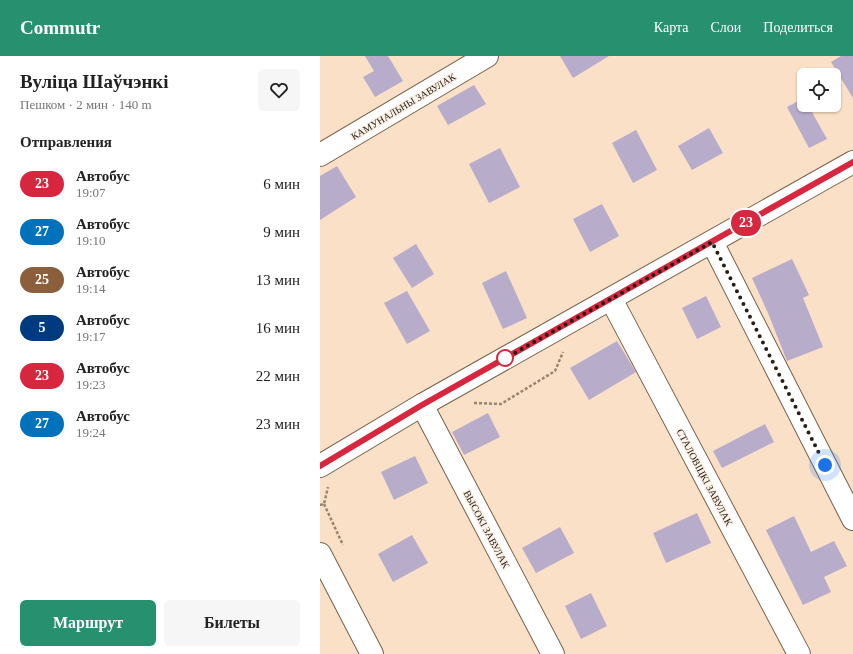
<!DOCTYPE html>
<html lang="ru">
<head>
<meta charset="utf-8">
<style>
	:root { --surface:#fff; --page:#f6f6f6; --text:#222; --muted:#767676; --accent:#27916f }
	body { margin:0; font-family:Georgia,serif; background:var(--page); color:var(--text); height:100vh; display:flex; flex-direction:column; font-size:15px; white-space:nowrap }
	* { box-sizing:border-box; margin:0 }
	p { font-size:13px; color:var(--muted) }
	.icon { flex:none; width:22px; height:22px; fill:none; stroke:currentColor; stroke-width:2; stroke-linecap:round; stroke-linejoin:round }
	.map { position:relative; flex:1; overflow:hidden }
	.drawer { display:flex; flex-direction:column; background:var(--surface); width:320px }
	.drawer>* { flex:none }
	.badge { padding:0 8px; border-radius:13px; font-size:14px; line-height:26px }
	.buttons { position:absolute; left:477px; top:12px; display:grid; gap:8px }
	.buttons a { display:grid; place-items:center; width:44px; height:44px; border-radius:6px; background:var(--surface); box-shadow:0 1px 3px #0004; font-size:20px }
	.you { position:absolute; width:20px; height:20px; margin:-10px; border:3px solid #fff; border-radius:50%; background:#1a73e8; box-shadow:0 0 0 6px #1a73e833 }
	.map>.badge { position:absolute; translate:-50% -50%; box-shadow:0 0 0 2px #fff }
	h2 { padding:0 20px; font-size:15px; line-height:36px }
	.round { display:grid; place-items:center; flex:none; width:42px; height:42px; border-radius:6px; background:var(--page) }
	.head { display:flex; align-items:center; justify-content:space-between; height:68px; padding:0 20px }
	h1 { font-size:19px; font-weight:800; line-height:30px }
	.primary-button { display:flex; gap:8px; margin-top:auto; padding:8px 20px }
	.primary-button a { flex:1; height:46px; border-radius:6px; background:var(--accent); color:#fff; font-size:16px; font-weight:800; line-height:46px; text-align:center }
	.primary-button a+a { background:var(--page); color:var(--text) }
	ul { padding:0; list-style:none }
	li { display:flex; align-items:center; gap:12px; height:48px; padding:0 20px }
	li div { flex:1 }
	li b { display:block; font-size:15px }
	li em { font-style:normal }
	li .badge { min-width:44px; font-weight:700; text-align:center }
	header { display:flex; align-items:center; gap:24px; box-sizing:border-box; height:56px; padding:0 20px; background:var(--accent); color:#fff }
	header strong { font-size:19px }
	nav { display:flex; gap:22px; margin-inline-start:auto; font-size:14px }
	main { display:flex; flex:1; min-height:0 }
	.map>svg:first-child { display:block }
	.building { fill:#b7acca }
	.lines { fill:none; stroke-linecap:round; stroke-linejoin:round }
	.street-casing { stroke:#77604a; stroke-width:24 }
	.secondary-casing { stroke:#77604a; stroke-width:24 }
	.path { stroke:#978572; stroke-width:2.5; stroke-dasharray:3 2; stroke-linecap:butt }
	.street { stroke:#fff; stroke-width:22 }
	.secondary { stroke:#fff; stroke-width:22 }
	.line-casing { stroke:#fff; stroke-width:9 }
	.line { stroke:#d7263d; stroke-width:6 }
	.walk { stroke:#271e14; stroke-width:4; stroke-dasharray:0 7.2 }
	.stop-dot { fill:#fff; stroke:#d7263d; stroke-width:2 }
	.labels { text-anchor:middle; stroke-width:3; stroke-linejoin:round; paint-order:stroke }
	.street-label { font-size:10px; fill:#271e14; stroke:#fbf0e6 }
</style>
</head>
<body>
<header>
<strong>Commutr</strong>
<nav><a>Карта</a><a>Слои</a><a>Поделиться</a></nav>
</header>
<main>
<section class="drawer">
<div class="head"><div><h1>Вуліца Шаўчэнкі</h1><p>Пешком · 2 мин · 140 m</p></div><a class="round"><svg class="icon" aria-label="heart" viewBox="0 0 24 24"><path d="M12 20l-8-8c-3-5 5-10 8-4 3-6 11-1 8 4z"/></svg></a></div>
<h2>Отправления</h2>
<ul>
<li><span class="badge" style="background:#d7263d;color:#fff">23</span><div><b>Автобус</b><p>19:07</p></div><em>6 мин</em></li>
<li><span class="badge" style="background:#0072bc;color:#fff">27</span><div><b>Автобус</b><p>19:10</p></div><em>9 мин</em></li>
<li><span class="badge" style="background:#8b5e3c;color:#fff">25</span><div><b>Автобус</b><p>19:14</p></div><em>13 мин</em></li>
<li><span class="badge" style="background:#003b80;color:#fff">5</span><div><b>Автобус</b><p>19:17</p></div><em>16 мин</em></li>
<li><span class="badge" style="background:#d7263d;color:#fff">23</span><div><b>Автобус</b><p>19:23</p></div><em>22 мин</em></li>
<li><span class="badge" style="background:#0072bc;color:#fff">27</span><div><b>Автобус</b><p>19:24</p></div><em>23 мин</em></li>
</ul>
<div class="primary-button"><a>Маршрут</a><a>Билеты</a></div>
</section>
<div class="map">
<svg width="533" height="598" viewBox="0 0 533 598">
	<rect width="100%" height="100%" fill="#fae0c6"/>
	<g class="building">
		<polygon points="45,0 68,0 83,25 55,41 43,21 54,15"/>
		<polygon points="240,0 289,0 253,22"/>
		<polygon points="521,0 533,0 533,42 511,6"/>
		<polygon points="154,29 166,48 128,69 117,50"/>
		<polygon points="484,42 484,49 488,49 507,83 489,92 467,51"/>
		<polygon points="389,72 403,97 372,114 358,90"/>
		<polygon points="316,74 337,114 313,127 292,87"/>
		<polygon points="180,92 200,131 169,147 149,108"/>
		<polygon points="17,110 36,141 0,164 0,120"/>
		<polygon points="282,148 299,180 270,196 253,163"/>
		<polygon points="96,188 114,218 92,232 73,202"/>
		<polygon points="472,203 489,239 483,242 503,291 467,305 448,257 432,222"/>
		<polygon points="186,215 207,262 183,273 162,227"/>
		<polygon points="87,235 110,275 87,288 64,247"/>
		<polygon points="386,240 401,271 377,283 362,252"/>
		<polygon points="297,285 316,316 269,344 250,312"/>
		<polygon points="168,357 180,381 144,399 132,376"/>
		<polygon points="445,368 454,386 402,412 393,395"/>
		<polygon points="95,400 108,427 74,444 61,416"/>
		<polygon points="377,457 391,487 346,507 333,477"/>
		<polygon points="474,460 491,496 514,485 527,510 504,521 511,536 483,549 446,474"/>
		<polygon points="240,471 254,497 216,517 202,492"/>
		<polygon points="92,479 108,507 73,526 58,498"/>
		<polygon points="271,537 287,570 261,583 245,550"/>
	</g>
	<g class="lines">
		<defs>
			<g id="street">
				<polyline points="0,99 167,0"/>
				<polyline points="392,186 533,463"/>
				<polyline points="291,243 479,598"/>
				<polyline points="102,349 233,598"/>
			</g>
			<g id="secondary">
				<polyline points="0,410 102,349 533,106"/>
				<polyline points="0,498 52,598"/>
			</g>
		</defs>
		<use href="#street" class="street-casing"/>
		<use href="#secondary" class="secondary-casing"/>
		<g class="path">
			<polyline points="154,347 181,348 235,315 243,296"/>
			<polyline points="4,448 23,489"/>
			<polyline points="0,449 4,448 8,431"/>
		</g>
		<use href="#street" class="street"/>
		<use href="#secondary" class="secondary"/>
	</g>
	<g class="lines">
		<defs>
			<polyline id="line" points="0,410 102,349 533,106"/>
		</defs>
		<use href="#line" class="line-casing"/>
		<use href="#line" class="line"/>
		<polyline class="walk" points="185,302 184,303 392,186 505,409"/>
	</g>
	<circle class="stop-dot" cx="185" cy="302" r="8"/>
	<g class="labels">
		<g class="street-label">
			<text transform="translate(83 50) rotate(-31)" y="4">КАМУНАЛЬНЫ ЗАВУЛАК</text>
			<text transform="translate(385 421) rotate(62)" y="4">СТАЛОВІЦКІ ЗАВУЛАК</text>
			<text transform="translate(167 473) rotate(62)" y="4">ВЫСОКІ ЗАВУЛАК</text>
		</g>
	</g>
</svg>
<div class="buttons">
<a><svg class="icon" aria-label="locate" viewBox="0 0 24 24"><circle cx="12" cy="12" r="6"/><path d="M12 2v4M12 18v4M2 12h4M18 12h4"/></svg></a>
</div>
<div class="you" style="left:505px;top:409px"></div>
<b class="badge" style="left:426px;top:167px;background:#d7263d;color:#fff">23</b>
</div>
</main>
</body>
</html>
